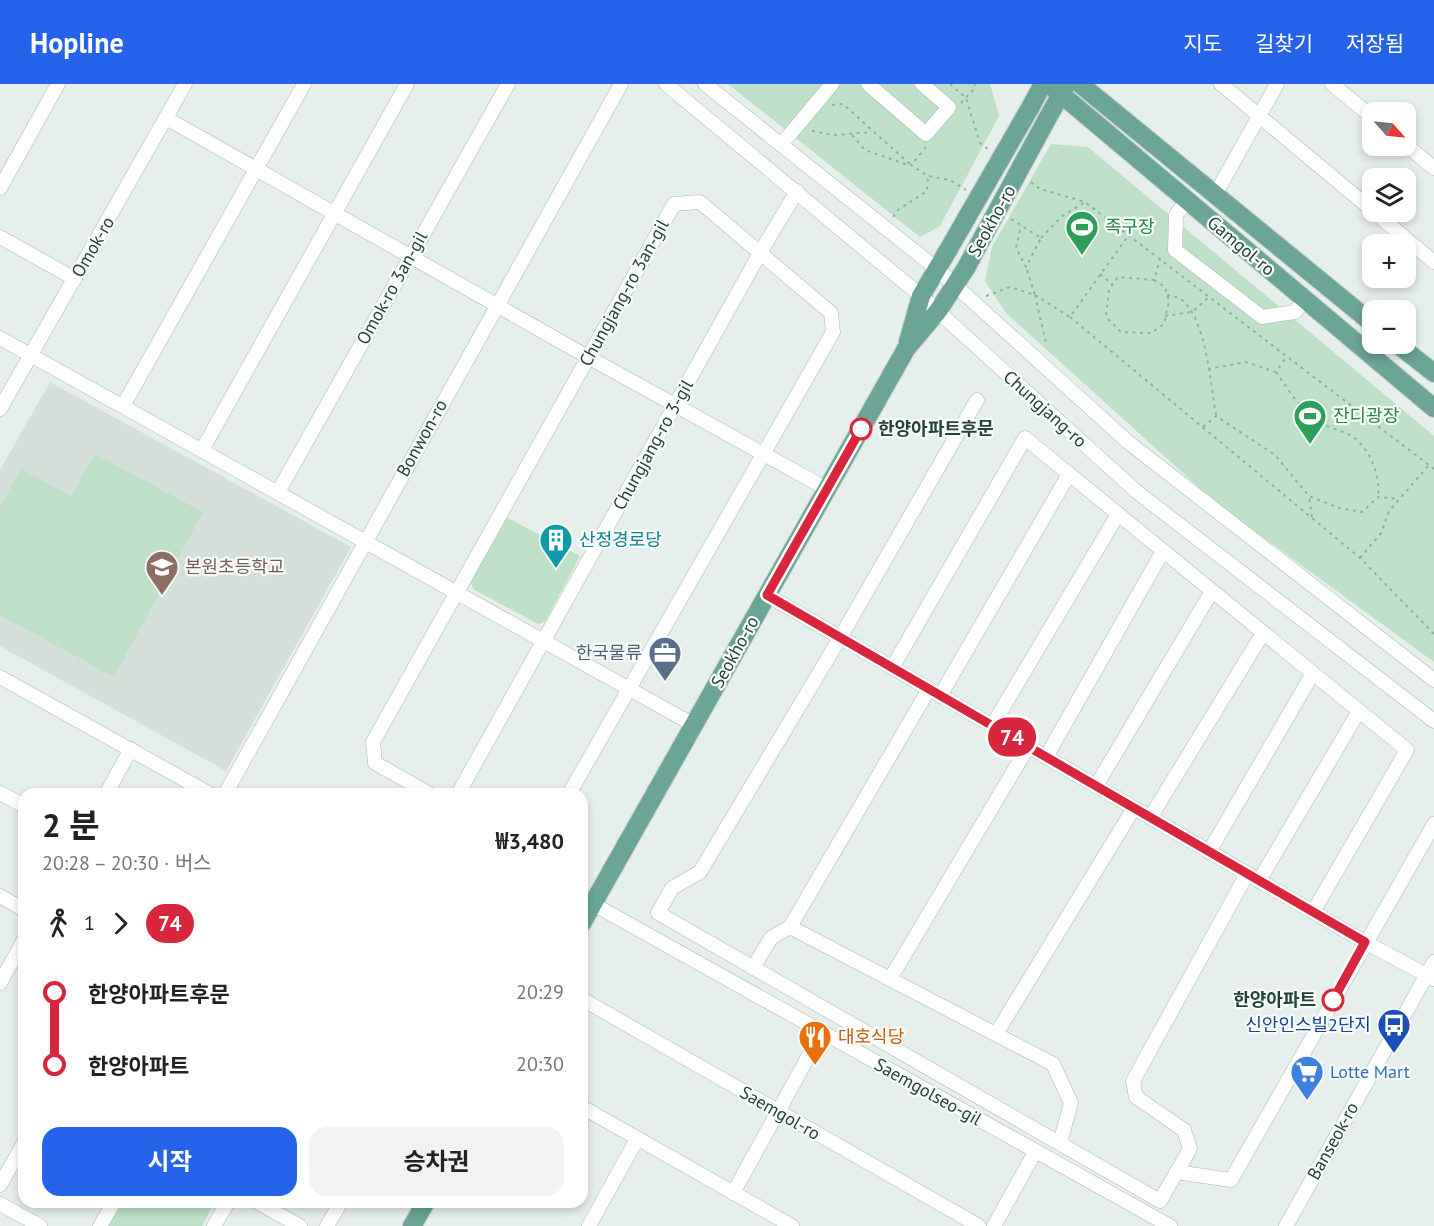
<!DOCTYPE html>
<html lang="ko">
<head>
<meta charset="utf-8">
<style>
	:root { --surface:#fff; --page:#f2f2f2; --text:#222; --muted:#767676; --accent:#2563eb }
	body { margin:0; font-family:"PT Sans","Noto Sans KR",sans-serif; background:var(--page); color:var(--text); height:100vh; display:flex; flex-direction:column; font-size:22px; white-space:nowrap }
	* { box-sizing:border-box; margin:0 }
	p { font-size:20px; color:var(--muted) }
	.icon { flex:none; width:33px; height:33px; fill:none; stroke:currentColor; stroke-width:2; stroke-linecap:round; stroke-linejoin:round }
	.map { position:relative; flex:1; overflow:hidden }
	.sheet { position:absolute; left:18px; top:704px; width:570px; height:420px; display:flex; flex-direction:column; background:var(--surface); border-radius:18px; box-shadow:0 3px 9px #0003 }
	.sheet>* { flex:none }
	.badge { padding:0 12px; border-radius:20px; font-size:21px; line-height:39px }
	.needle { width:39px; rotate:117deg }
	.controls { position:absolute; left:1362px; top:18px; display:grid; gap:12px }
	.controls a { display:grid; place-items:center; width:54px; height:54px; border-radius:12px; background:var(--surface); box-shadow:0 3px 9px #0003; font-size:30px }
	.map>.badge { position:absolute; translate:-50% -50%; box-shadow:0 0 0 3px #fff }
	.legs { display:flex; align-items:center; gap:9px; height:66px; padding:0 24px; font-size:20px }
	.legs p { margin-inline-start:auto }
	.summary { display:flex; align-items:center; justify-content:space-between; height:102px; padding:0 24px }
	h1 { font-size:33px; font-weight:700; line-height:45px }
	.action { display:flex; gap:12px; margin-top:auto; padding:12px 24px }
	.action a { flex:1; height:69px; border-radius:18px; background:var(--accent); color:#fff; font-size:24px; font-weight:700; line-height:69px; text-align:center }
	.action a+a { background:var(--page); color:var(--text) }
	ul { padding:0 24px; list-style:none }
	li { display:flex; align-items:center; gap:21px; height:72px; font-size:22px }
	li i { display:grid; place-items:center; width:9px; height:100%; margin:0 8px; background:currentColor }
	li i::after { content:''; width:15px; height:15px; margin:-8px; border:4px solid; border-radius:50%; background:var(--surface) }
	li p { margin-inline-start:auto }
	li:first-child i { background:linear-gradient(#0000 50%,currentColor 0) }
	li:last-child i { background:linear-gradient(currentColor 50%,#0000 0) }
	header { display:flex; align-items:center; gap:36px; box-sizing:border-box; height:84px; padding:0 30px; background:var(--accent); color:#fff }
	header strong { font-size:28px }
	nav { display:flex; gap:33px; margin-inline-start:auto; font-size:21px }
	.map>svg:first-child { display:block }
	.built { fill:#d4dfda }
	.green { fill:#bfe0c8 }
	.lines { fill:none; stroke-linecap:round; stroke-linejoin:round }
	.minor-casing { stroke:#a8b8b2; stroke-width:15 }
	.major-casing { stroke:#c2cac8; stroke-width:20 }
	.path { stroke:#86b3a5; stroke-width:2; stroke-dasharray:3 4.5; stroke-linecap:butt }
	.minor { stroke:#fff; stroke-width:14 }
	.major { stroke:#6aa596; stroke-width:18 }
	.major-bridge-casing { stroke:#c2cac8; stroke-width:20; stroke-linecap:butt }
	.major-bridge { stroke:#6aa596; stroke-width:18 }
	.line-1-casing { stroke:#fff; stroke-width:14 }
	.line-1 { stroke:#d7263d; stroke-width:9 }
	.stop-1-dot { fill:#fff; stroke:#d7263d; stroke-width:3 }
	.labels { text-anchor:middle; stroke-width:4.5; stroke-linejoin:round; paint-order:stroke }
	.street-label { font-size:18px; fill:#24423a; stroke:#f7fbf9 }
	.leisure-label { font-size:18px; fill:#27864d; stroke:#f7fbf9; text-anchor:start }
	.stop-label { font-size:18px; font-weight:bold; fill:#24423a; stroke:#f7fbf9; text-anchor:start }
	.culture-label { font-size:18px; fill:#0d838f; stroke:#f7fbf9; text-anchor:start }
	.education-label { font-size:18px; fill:#785e54; stroke:#f7fbf9; text-anchor:start }
	.service-label { font-size:18px; fill:#4e5e75; stroke:#f7fbf9; text-anchor:end }
	.transit-label { font-size:18px; fill:#164399; stroke:#f7fbf9; text-anchor:end }
	.food-label { font-size:18px; fill:#c56008; stroke:#f7fbf9; text-anchor:start }
	.shop-label { font-size:18px; fill:#366cbe; stroke:#f7fbf9; text-anchor:start }
</style>
</head>
<body>
<header>
<strong>Hopline</strong>
<nav><a>지도</a><a>길찾기</a><a>저장됨</a></nav>
</header>
<div class="map">
<svg width="1434" height="1142" viewBox="0 0 1434 1142">
	<rect width="100%" height="100%" fill="#e6efeb"/>
	<polygon class="built" points="50,298 351,463 226,687 0,562 0,386"/>
	<g class="green">
		<polygon points="728,0 990,0 999,32 940,142 920,153"/>
		<polygon points="1051,60 1088,63 1434,352 1434,578 1215,418 1006,229 985,197 992,163"/>
		<polygon points="95,370 203,428 114,593 0,531 0,423 21,385 71,412"/>
		<polygon points="506,433 580,472 545,538 538,540 473,505 471,498"/>
		<polygon points="120,1118 215,1118 202,1142 107,1142"/>
	</g>
	<g class="lines">
		<defs>
			<g id="minor">
				<polyline points="666,0 921,212 1137,408 1434,637"/>
				<polyline points="705,0 937,185 1128,358 1434,596"/>
				<polyline points="868,0 926,50 949,23 922,0"/>
				<polyline points="1221,0 1372,126"/>
				<polyline points="1332,0 1372,33"/>
				<polyline points="166,34 588,273 827,405"/>
				<polyline points="781,61 832,0"/>
				<polyline points="1406,61 1434,84"/>
				<polyline points="0,104 58,0"/>
				<polyline points="1215,111 1277,0"/>
				<polyline points="1187,116 1176,131 1175,166 1262,233 1295,228 1305,216"/>
				<polyline points="1374,128 1434,178"/>
				<polyline points="0,153 75,195"/>
				<polyline points="0,254 694,641"/>
				<polyline points="977,316 840,554 700,788 672,804 658,829 1160,1117 1190,1065 1184,1046 1136,1013 1133,997 1247,790"/>
				<polyline points="123,322 304,0"/>
				<polyline points="0,325 185,0"/>
				<polyline points="202,366 407,0"/>
				<polyline points="278,408 508,0"/>
				<polyline points="767,511 1365,858 1434,895"/>
				<polyline points="892,584 1025,354 1407,666 1313,828"/>
				<polyline points="0,593 210,710"/>
				<polyline points="940,612 1069,390"/>
				<polyline points="992,642 1118,430"/>
				<polyline points="1046,673 1163,467"/>
				<polyline points="1096,702 1212,507"/>
				<polyline points="0,709 24,722"/>
				<polyline points="106,710 131,665"/>
				<polyline points="225,710 621,0"/>
				<polyline points="430,710 375,679 373,658 674,120 700,118 831,229 833,248 569,710"/>
				<polyline points="458,710 760,169 797,107"/>
				<polyline points="1150,734 1263,549"/>
				<polyline points="1209,768 1313,589"/>
				<polyline points="1259,797 1359,627"/>
				<polyline points="0,812 24,826"/>
				<polyline points="593,820 1170,1142"/>
				<polyline points="790,843 929,605"/>
				<polyline points="753,884 771,854 790,843 1053,980 1071,1019 1060,1059"/>
				<polyline points="890,895 1028,663"/>
				<polyline points="0,899 24,856"/>
				<polyline points="582,915 979,1142"/>
				<polyline points="996,950 1134,724"/>
				<polyline points="582,1023 792,1142"/>
				<polyline points="1176,1088 1231,1096 1434,740"/>
				<polyline points="0,1101 24,1059"/>
				<polyline points="733,1109 822,948"/>
				<polyline points="257,1118 300,1142"/>
				<polyline points="0,1120 40,1142"/>
				<polyline points="100,1142 114,1118"/>
				<polyline points="214,1142 228,1118"/>
				<polyline points="327,1142 341,1118"/>
				<polyline points="589,1142 637,1055"/>
				<polyline points="994,1142 1035,1068"/>
				<polyline points="1286,1142 1434,878"/>
			</g>
			<g id="major">
				<polyline points="1049,0 1434,324"/>
				<polyline points="1080,0 1372,239"/>
				<polyline points="1030,24 1043,0"/>
				<polyline points="1046,37 1066,1"/>
				<polyline points="908,258 921,212 947,168"/>
				<polyline points="1397,260 1434,289"/>
				<polyline points="582,839 906,265 938,227 966,184"/>
				<polyline points="412,1142 426,1118"/>
			</g>
		</defs>
		<use href="#minor" class="minor-casing"/>
		<use href="#major" class="major-casing"/>
		<g class="path">
			<polyline points="950,0 966,14 980,59 988,65"/>
			<polyline points="961,19 973,6 975,0"/>
			<polyline points="832,21 843,20 911,81"/>
			<polyline points="812,47 834,51 872,48"/>
			<polyline points="852,51 865,66 908,81"/>
			<polyline points="926,63 911,81 928,92 950,96 966,106"/>
			<polyline points="1031,98 1040,105 1085,118 1434,385"/>
			<polyline points="893,133 898,126 927,107 928,92"/>
			<polyline points="1011,135 1041,154 1026,183 1016,164 1021,141"/>
			<polyline points="1041,154 1061,133 1085,118"/>
			<polyline points="1100,190 1112,200"/>
			<polyline points="1154,196 1165,203 1169,217 1164,240 1151,249 1121,248 1106,233 1109,205 1118,193 1154,196 1160,175"/>
			<polyline points="1035,211 1070,233 1128,152"/>
			<polyline points="1035,211 1046,259"/>
			<path d="M1167,211C1172,212 1177,213 1181,215C1207,236 1210,299 1216,331"/>
			<polyline points="986,212 1010,203 1035,211 1026,183"/>
			<polyline points="1165,232 1192,228 1209,213"/>
			<polyline points="1070,233 1360,474 1434,550"/>
			<polyline points="1208,285 1246,278 1276,288 1287,272"/>
			<path d="M1276,288C1288,305 1300,325 1317,337C1328,344 1341,346 1352,352C1370,364 1381,393 1378,413"/>
			<polyline points="1203,343 1216,332 1275,371 1309,412"/>
			<polyline points="1312,433 1309,412 1339,424 1362,428 1378,413 1399,415"/>
			<polyline points="1360,474 1381,449 1389,427 1429,381"/>
		</g>
		<use href="#minor" class="minor"/>
		<use href="#major" class="major"/>
		<defs>
			<g id="major-bridge">
				<polyline points="947,168 1030,24"/>
				<polyline points="966,184 1046,37"/>
			</g>
		</defs>
		<use href="#major-bridge" class="major-bridge-casing"/>
		<use href="#major-bridge" class="major-bridge"/>
	</g>
	<g class="lines">
		<defs>
			<polyline id="line-1" points="861,345 767,511 1365,858 1333,916"/>
		</defs>
		<use href="#line-1" class="line-1-casing"/>
		<use href="#line-1" class="line-1"/>
	</g>
	<defs>
		<symbol id="stadium-pin" viewBox="-11 -11 22 30"><path d="M0 17L-7.5 6A9.5 9.5 0 1 1 7.5 6Z" fill="#2e9e5b" stroke="#f7fbf9"/><path d="M0-5a6.5 5 0 1 0 0 10a6.5 5 0 1 0 0-10ZM-3.5-1.8h7v3.6h-7Z" fill="#fff"/></symbol>
		<symbol id="building-pin" viewBox="-11 -11 22 30"><path d="M0 17L-7.5 6A9.5 9.5 0 1 1 7.5 6Z" fill="#0f9aa8" stroke="#f7fbf9"/><path d="M-4-6H4V6H1V3H-1V6H-4ZM-2.5-4.3h1.7v1.8h-1.7ZM.8-4.3h1.7v1.8H.8ZM-2.5-1h1.7V.8h-1.7ZM.8-1h1.7V.8H.8Z" fill="#fff"/></symbol>
		<symbol id="school-pin" viewBox="-11 -11 22 30"><path d="M0 17L-7.5 6A9.5 9.5 0 1 1 7.5 6Z" fill="#8d6e63" stroke="#f7fbf9"/><path d="M0-5L7-2L0 1L-7-2ZM-4 1L0 2.5L4 1V4Q0 6-4 4Z" fill="#fff"/></symbol>
		<symbol id="office-pin" viewBox="-11 -11 22 30"><path d="M0 17L-7.5 6A9.5 9.5 0 1 1 7.5 6Z" fill="#5c6f8a" stroke="#f7fbf9"/><path d="M-6-3h4V-5.5h4V-3h4V5H-6ZM-1-4.5V-3h2v-1.5ZM-6 0V1H6V0Z" fill="#fff"/></symbol>
		<symbol id="bus-pin" viewBox="-11 -11 22 30"><path d="M0 17L-7.5 6A9.5 9.5 0 1 1 7.5 6Z" fill="#1a4fb4" stroke="#f7fbf9"/><path d="M-5-6H5V4H4V6H2V4H-2V6H-4V4H-5ZM-3.5-4V0h7V-4ZM-3.5 1.2v1.5H-2V1.2ZM2 1.2v1.5H3.5V1.2Z" fill="#fff"/></symbol>
		<symbol id="restaurant-pin" viewBox="-11 -11 22 30"><path d="M0 17L-7.5 6A9.5 9.5 0 1 1 7.5 6Z" fill="#e8710a" stroke="#f7fbf9"/><path d="M-5-6h1v4h1v-4h1v4h1v-4h1v5L-1.5 .5V6h-2V.5L-5-1ZM5-6V6H3V1.5H1.5Q1.5-4 5-6Z" fill="#fff"/></symbol>
		<symbol id="supermarket-pin" viewBox="-11 -11 22 30"><path d="M0 17L-7.5 6A9.5 9.5 0 1 1 7.5 6Z" fill="#3f7fe0" stroke="#f7fbf9"/><path d="M-6-5.5h2.5l.6 2H6L4.5 2H-2.5L-4.4-4H-6ZM-1.5 3.2a1.3 1.3 0 1 0 .1 0ZM3 3.2a1.3 1.3 0 1 0 .1 0Z" fill="#fff"/></symbol>
	</defs>
	<g fill-rule="evenodd">
		<use href="#stadium-pin" x="1063" y="124" width="38" height="52"/>
		<use href="#stadium-pin" x="1291" y="313" width="38" height="52"/>
		<use href="#building-pin" x="537" y="437" width="38" height="52"/>
		<use href="#school-pin" x="143" y="464" width="38" height="52"/>
		<use href="#office-pin" x="646" y="550" width="38" height="52"/>
		<use href="#bus-pin" x="1375" y="922" width="38" height="52"/>
		<use href="#restaurant-pin" x="796" y="934" width="38" height="52"/>
		<use href="#supermarket-pin" x="1288" y="969" width="38" height="52"/>
	</g>
	<g class="stop-1-dot">
		<circle cx="861" cy="345" r="10"/>
		<circle cx="1333" cy="916" r="10"/>
	</g>
	<g class="labels">
		<g class="street-label">
			<text transform="translate(992 137) rotate(-61)" y="6">Seokho-ro</text>
			<text transform="translate(1241 162) rotate(40)" y="6">Gamgol-ro</text>
			<text transform="translate(93 163) rotate(-60)" y="6">Omok-ro</text>
			<text transform="translate(392 204) rotate(-61)" y="6">Omok-ro 3an-gil</text>
			<text transform="translate(624 209) rotate(-61)" y="6">Chungjang-ro 3an-gil</text>
			<text transform="translate(1045 325) rotate(42)" y="6">Chungjang-ro</text>
			<text transform="translate(422 354) rotate(-61)" y="6">Bonwon-ro</text>
			<text transform="translate(653 361) rotate(-61)" y="6">Chungjang-ro 3-gil</text>
			<text transform="translate(735 568) rotate(-61)" y="6">Seokho-ro</text>
			<text transform="translate(928 1008) rotate(29)" y="6">Saemgolseo-gil</text>
			<text transform="translate(780 1029) rotate(30)" y="6">Saemgol-ro</text>
			<text transform="translate(1333 1057) rotate(-61)" y="6">Banseok-ro</text>
		</g>
		<g class="leisure-label">
			<text x="1105" y="149">족구장</text>
			<text x="1333" y="338">잔디광장</text>
		</g>
		<g class="stop-label">
			<text x="878" y="351">한양아파트후문</text>
			<text x="1316" y="922" text-anchor="end">한양아파트</text>
		</g>
		<g class="culture-label">
			<text x="579" y="462">산정경로당</text>
		</g>
		<g class="education-label">
			<text x="185" y="489">본원초등학교</text>
		</g>
		<g class="service-label">
			<text x="642" y="575">한국물류</text>
		</g>
		<g class="transit-label">
			<text x="1371" y="947">신안인스빌2단지</text>
		</g>
		<g class="food-label">
			<text x="838" y="959">대호식당</text>
		</g>
		<g class="shop-label">
			<text x="1330" y="994">Lotte Mart</text>
		</g>
	</g>
</svg>
<div class="controls">
<a><svg class="needle" viewBox="-14 -14 28 28"><path d="M0-13l5 13h-10z" fill="#e53935"/><path d="M0 13l5-13h-10z" fill="#767676"/></svg></a>
<a><svg class="icon" aria-label="layers" viewBox="0 0 24 24"><path d="M12 4l9 5-9 5-9-5zM3 14l9 5 9-5"/></svg></a>
<a>+</a>
<a>−</a>
</div>
<b class="badge" style="left:1012px;top:653px;background:#d7263d;color:#fff">74</b>
<section class="sheet">
<div class="summary"><div><h1>2 분</h1><p>20:28 – 20:30 · 버스</p></div><b>₩3,480</b></div>
<div class="legs"><svg class="icon" aria-label="walk" viewBox="0 0 24 24"><circle cx="13" cy="4" r="2"/><path d="M13 8l-2 6 4 7M11 14l-3 7M7 12l3-4h3l4 4"/></svg>1<svg class="icon" aria-label="forward" viewBox="0 0 24 24"><path d="M9 5l7 7-7 7"/></svg><b class="badge" style="background:#d7263d;color:#fff">74</b></div>
<ul>
<li><i style="color:#d7263d"></i><b>한양아파트후문</b><p>20:29</p></li>
<li><i style="color:#d7263d"></i><b>한양아파트</b><p>20:30</p></li>
</ul>
<div class="action"><a>시작</a><a>승차권</a></div>
</section>
</div>
</body>
</html>
